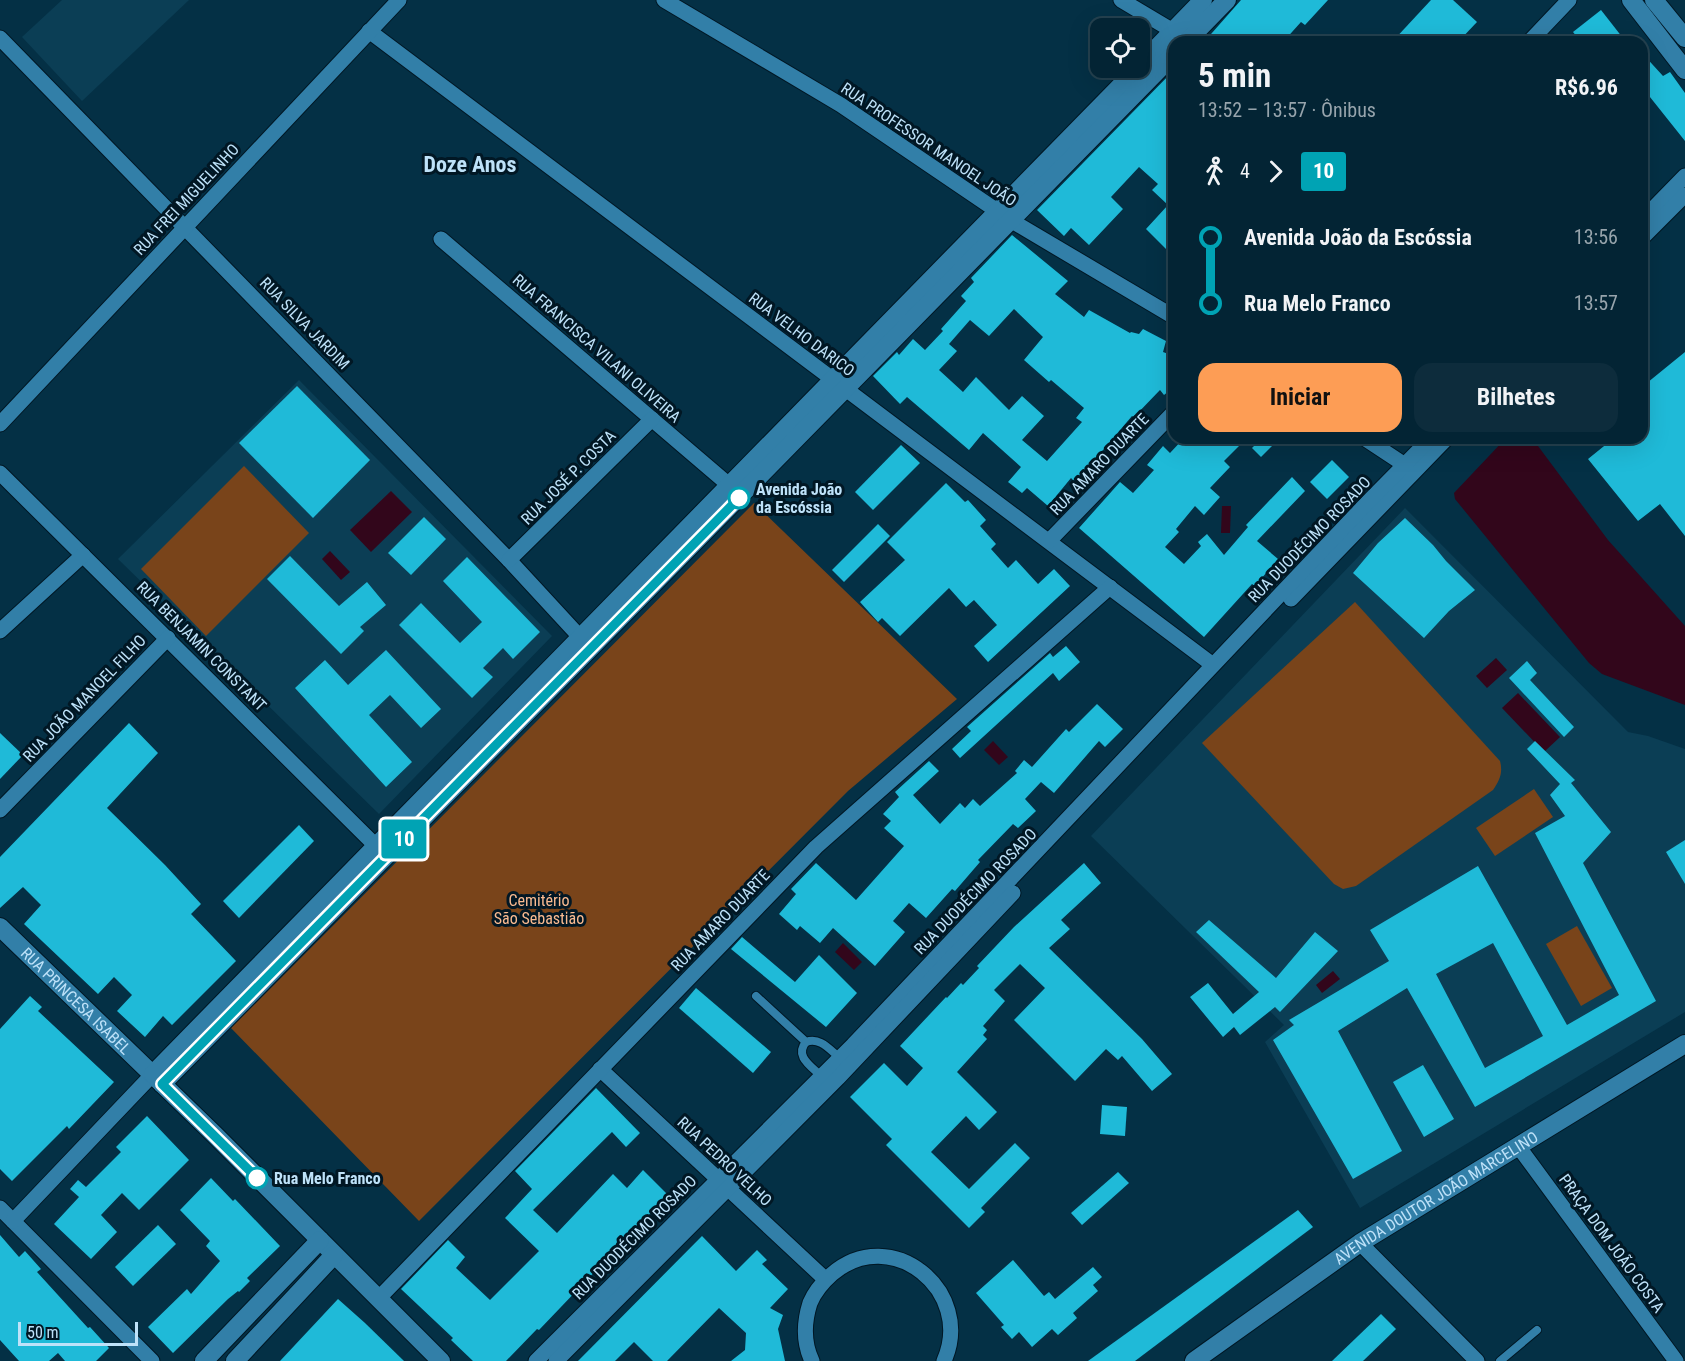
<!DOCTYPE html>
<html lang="pt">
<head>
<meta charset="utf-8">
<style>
	:root { --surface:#032434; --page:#0d2c3c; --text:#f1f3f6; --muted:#97a4ac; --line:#24414f; --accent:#fd9d55 }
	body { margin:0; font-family:"Roboto Condensed",sans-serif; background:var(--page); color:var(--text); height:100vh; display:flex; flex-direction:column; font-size:22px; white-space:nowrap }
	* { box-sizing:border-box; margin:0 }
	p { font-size:20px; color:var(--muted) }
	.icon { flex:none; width:33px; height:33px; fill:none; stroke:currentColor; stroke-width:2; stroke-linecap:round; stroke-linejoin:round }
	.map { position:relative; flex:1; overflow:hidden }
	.details { position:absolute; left:1168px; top:36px; width:480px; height:408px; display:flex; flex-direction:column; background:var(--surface); border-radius:18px; box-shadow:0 6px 24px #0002,0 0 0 2px var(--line) }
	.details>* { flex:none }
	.badge { padding:0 12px; border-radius:4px; font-size:21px; line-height:39px }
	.controls { position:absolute; left:1090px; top:18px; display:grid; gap:12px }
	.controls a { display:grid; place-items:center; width:60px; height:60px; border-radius:12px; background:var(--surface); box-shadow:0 6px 24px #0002,0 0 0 2px var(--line); font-size:30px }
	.scale { position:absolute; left:18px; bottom:15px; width:120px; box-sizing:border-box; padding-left:6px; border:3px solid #bee2f9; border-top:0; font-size:16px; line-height:21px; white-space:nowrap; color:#bee2f9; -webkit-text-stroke:4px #011724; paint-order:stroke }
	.map>.badge { position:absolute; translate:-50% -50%; box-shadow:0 0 0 3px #fff }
	.legs { display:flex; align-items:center; gap:9px; height:66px; padding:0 30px; font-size:20px }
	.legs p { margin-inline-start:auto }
	.headline { display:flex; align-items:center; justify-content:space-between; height:102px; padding:0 30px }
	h1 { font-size:33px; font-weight:700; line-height:45px }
	.action { display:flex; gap:12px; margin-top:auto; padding:12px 30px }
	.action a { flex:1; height:69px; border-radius:18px; background:var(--accent); color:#111; font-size:24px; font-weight:700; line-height:69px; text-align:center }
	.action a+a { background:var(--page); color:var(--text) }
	ul { padding:0 30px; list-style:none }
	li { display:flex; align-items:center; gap:21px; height:66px; font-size:22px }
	li i { display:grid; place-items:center; width:9px; height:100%; margin:0 8px; background:currentColor }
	li i::after { content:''; width:15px; height:15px; margin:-8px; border:4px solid; border-radius:50%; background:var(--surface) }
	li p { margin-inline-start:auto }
	li:first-child i { background:linear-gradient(#0000 50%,currentColor 0) }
	li:last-child i { background:linear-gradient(currentColor 50%,#0000 0) }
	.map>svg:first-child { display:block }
	.built { fill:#0b3e55 }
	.green { fill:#79441a }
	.water { fill:#32061b }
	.building { fill:#1fbad8; fill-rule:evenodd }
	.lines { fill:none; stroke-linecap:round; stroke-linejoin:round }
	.lane-casing { stroke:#011724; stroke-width:10 }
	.street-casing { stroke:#011724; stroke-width:17 }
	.secondary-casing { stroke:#011724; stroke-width:20 }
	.lane { stroke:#327fa8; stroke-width:8 }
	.street { stroke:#327fa8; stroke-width:15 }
	.secondary { stroke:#327fa8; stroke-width:18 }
	.line-1-casing { stroke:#fff; stroke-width:14 }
	.line-1 { stroke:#00a3b4; stroke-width:9 }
	.stop-1-dot { fill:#fff; stroke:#00a3b4; stroke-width:3 }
	.labels { text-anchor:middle; stroke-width:6; stroke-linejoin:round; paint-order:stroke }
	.street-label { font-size:16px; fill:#bee2f9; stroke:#011724 }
	.stop-label { font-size:16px; font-weight:bold; fill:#bee2f9; stroke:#011724; text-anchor:start }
	.park-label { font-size:16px; fill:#fabb91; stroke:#011724 }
	.district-label { font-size:22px; font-weight:bold; fill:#bee2f9; stroke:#011724 }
</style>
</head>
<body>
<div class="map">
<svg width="1685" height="1361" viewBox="0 0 1685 1361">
	<rect width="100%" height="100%" fill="#043045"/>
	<g class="built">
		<polygon points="62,0 189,0 82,101 22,37"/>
		<polygon points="299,380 552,636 379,814 118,559"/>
		<polygon points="1405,508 1628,732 1648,736 1685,749 1685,1012 1360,1208 1265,1042 1284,1025 1091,836"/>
	</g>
	<g class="green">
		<polygon points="244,466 309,533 206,636 141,569"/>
		<polygon points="754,503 957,699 848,791 419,1221 231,1028"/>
		<path d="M1355,602L1500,761C1503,773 1500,779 1493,790L1356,886L1343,889L1334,884L1202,743Z"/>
		<polygon points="1534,789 1553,817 1495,856 1476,828"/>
		<polygon points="1577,926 1612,988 1581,1006 1546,944"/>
	</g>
	<g class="water">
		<polygon points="1506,438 1529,438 1538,446 1608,540 1685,626 1685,705 1602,674 1589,663 1455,499 1454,493"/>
		<polygon points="391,491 412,512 371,552 350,530"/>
		<polygon points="1222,506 1231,506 1230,533 1221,533"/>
		<polygon points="330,551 350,572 341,580 322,559"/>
		<polygon points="1496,658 1507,670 1487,688 1476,676"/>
		<polygon points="1518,693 1560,737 1544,752 1502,708"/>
		<polygon points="993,741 1008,757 999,765 984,750"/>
		<polygon points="843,943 862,962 854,970 835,952"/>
		<polygon points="1333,971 1340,979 1322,993 1316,985"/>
	</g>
	<g class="building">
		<polygon points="1241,0 1328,0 1305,25 1301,22 1283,42 1204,42"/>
		<polygon points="1431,0 1453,0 1477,22 1458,42 1392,42"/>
		<polygon points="1601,10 1626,42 1581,42 1573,32"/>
		<polygon points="1642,53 1663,76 1670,72 1685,93 1685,141 1642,87"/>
		<polygon points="1174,70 1174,257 1146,229 1168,205 1152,190 1158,184 1139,167 1111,197 1123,209 1089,245 1071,228 1064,236 1037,210"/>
		<path d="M1012,235L1068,281L1055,294L1084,317L1089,310L1130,333L1131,332L1139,334L1143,329L1166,341L1163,352L1174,356V387L1164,395L1160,390L1134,417L1132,416L1092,463L1095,465L1077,484L1071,478L1048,506L1027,488L1022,493L1008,482L1021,467L983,433L969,450L907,397L900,404L873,376L897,352L899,355L913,339L925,350L943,331L941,329L966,301L961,296L974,282L971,278ZM1014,309L1043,337L1024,360L1049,382L1051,380L1084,408L1076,418L1082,422L1047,461L1022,440L1044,416L1022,396L1009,410L976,377L963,392L939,370L957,351L949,344L970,320L989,336Z"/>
		<polygon points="1685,352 1685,536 1660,504 1638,521 1588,459 1614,438 1642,438 1642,387"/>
		<polygon points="297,386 370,460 313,518 239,443"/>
		<polygon points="1184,438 1247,438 1224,461 1230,467 1210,488 1220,497 1204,515 1195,506 1176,529 1179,532 1165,547 1184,564 1201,546 1198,542 1207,534 1224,555 1248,527 1246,525 1292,477 1305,491 1257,541 1278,559 1255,586 1252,584 1204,637 1079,528 1120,482 1133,493 1154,470 1147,465 1163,446 1170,453"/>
		<polygon points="1262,438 1280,438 1261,457 1252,448"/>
		<polygon points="901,445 920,463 873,510 855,492"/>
		<polygon points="1332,460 1349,477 1327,499 1310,482"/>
		<polygon points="946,483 965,502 968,500 986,520 980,526 996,544 991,549 1008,568 1016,560 1038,584 1054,569 1070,586 988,662 974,646 997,625 974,600 966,607 949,588 900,636 882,618 878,622 860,602 905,560 887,542"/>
		<polygon points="424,517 446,539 411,575 388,553"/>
		<polygon points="1405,518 1433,545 1446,561 1475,590 1449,611 1424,638 1353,573 1378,543"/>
		<polygon points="878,524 890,536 844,582 832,570"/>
		<polygon points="290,556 339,606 367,582 386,605 360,627 364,631 341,654 267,579"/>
		<polygon points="467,557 540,632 513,659 503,648 483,668 493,677 472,698 399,625 421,603 460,643 482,622 443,581"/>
		<polygon points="1066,646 1080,662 1059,681 1053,673 960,758 952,749 971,731 967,727 1050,653 1053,657"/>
		<polygon points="386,650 441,709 421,728 390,695 369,715 412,762 386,787 295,688 325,660 348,685"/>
		<polygon points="1527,661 1537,673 1530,680 1574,727 1564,737 1509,678"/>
		<polygon points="1097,704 1123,729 1105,747 1099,741 1054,793 1041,782 1025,799 1036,811 1018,828 1013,824 978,860 980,862 955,891 952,889 926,918 909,903 893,921 905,932 875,966 833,928 820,943 800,926 797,930 779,914 796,894 791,889 816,863 856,900 904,846 884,828 891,821 883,814 899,797 895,792 929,761 939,771 913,795 940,824 960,803 965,808 973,799 980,806 1017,773 1015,771 1024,760 1032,767 1066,729 1069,732"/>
		<polygon points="129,723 158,753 107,808 165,865 201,904 191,914 236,961 172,1025 163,1016 145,1037 117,1011 132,995 114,977 98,994 24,924 41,905 23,887 0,908 0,857"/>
		<polygon points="0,733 23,755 0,779"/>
		<path d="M1535,741L1575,780L1571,783L1611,832L1583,863L1656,1001L1475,1107L1407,988L1338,1031L1402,1151L1353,1179L1273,1040L1294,1025L1289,1020L1389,961L1370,930L1478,866L1567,1025L1619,995L1535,833L1565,816L1550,795L1560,784L1527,749ZM1493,943L1543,1036L1485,1068L1436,974Z"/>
		<polygon points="299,825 314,841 239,918 223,901"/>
		<polygon points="1685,840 1685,884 1666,852"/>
		<polygon points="1084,863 1101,883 1061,920 1070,929 1049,948 1142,1039 1172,1074 1152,1091 1122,1056 1118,1060 1106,1049 1075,1081 1014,1020 1045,988 1020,964 994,990 1005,1001 983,1026 987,1030 983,1035 987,1039 957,1072 997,1112 979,1130 966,1116 931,1152 969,1189 1015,1143 1030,1158 981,1208 985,1212 969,1228 886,1145 892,1139 850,1097 884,1063 907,1086 923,1068 900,1046 946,997 947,998 961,983 963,985 979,968 977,966 1014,927"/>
		<polygon points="1209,920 1276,978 1315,932 1338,951 1280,1012 1275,1007 1240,1035 1234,1027 1223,1037 1190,997 1208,983 1233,1014 1259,992 1196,932"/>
		<polygon points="742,937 795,982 819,955 857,993 826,1027 731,949"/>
		<polygon points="696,988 771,1052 753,1073 679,1008"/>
		<polygon points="30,996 42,1007 38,1011 114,1082 69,1129 67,1126 12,1181 0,1169 0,1029"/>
		<polygon points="1423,1065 1454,1119 1424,1137 1393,1082"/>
		<polygon points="596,1088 640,1133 626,1147 612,1132 533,1210 557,1233 613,1174 627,1188 643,1170 668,1195 539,1330 537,1329 506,1361 473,1361 451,1340 453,1338 401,1289 448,1240 465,1257 456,1268 490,1300 539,1251 505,1218 532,1189 515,1171"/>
		<polygon points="1102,1105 1127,1107 1125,1136 1100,1134"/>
		<polygon points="147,1116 189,1160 139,1210 122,1193 101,1215 117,1232 91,1259 54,1224 79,1197 70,1189 78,1180 86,1187 121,1152 116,1147"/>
		<polygon points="1118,1172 1129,1183 1082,1225 1071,1213"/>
		<polygon points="211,1178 233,1201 235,1199 280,1246 247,1278 250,1281 239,1292 238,1291 228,1299 173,1353 148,1327 187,1289 191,1294 220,1261 206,1246 210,1241 180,1210"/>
		<polygon points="1298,1210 1313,1227 1135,1361 1088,1361"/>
		<polygon points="158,1225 176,1244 133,1286 115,1267"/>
		<polygon points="0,1235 19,1257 25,1251 41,1269 37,1272 88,1328 90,1327 109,1348 96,1361 65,1361 58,1353 49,1361 19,1361 0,1340"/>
		<polygon points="702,1236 736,1271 757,1250 767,1260 762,1264 788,1289 770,1308 783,1315 778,1329 785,1361 731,1361 745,1350 746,1333 719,1308 667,1361 653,1361 634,1342 615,1361 578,1361"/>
		<polygon points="1013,1260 1044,1296 1049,1292 1055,1299 1093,1267 1102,1277 1093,1285 1098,1291 1073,1313 1077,1318 1058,1335 1052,1329 1032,1347 1019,1332 1012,1339 1001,1327 1004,1325 976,1293"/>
		<polygon points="338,1299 365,1323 404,1361 280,1361"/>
		<polygon points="1381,1314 1396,1329 1363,1361 1332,1361"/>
	</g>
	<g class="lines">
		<defs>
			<g id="lane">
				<path d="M756,996L806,1042C820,1037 829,1049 840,1058"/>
				<path d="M806,1042C794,1056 811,1066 821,1076"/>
				<polyline points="1500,1361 1537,1330"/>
			</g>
			<g id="street">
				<polyline points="664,0 841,105 1012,221 1174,317"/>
				<polyline points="1121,0 1173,31"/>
				<polyline points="369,31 1213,665"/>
				<polyline points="0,38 509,560 580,637"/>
				<polyline points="1529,42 1569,0"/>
				<polyline points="1642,220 1685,176"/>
				<polyline points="1642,238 1685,195"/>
				<polyline points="441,239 729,485"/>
				<polyline points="0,424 399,0"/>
				<polyline points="1364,438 1411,469"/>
				<polyline points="0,473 376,846"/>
				<polyline points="1049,541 1174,412"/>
				<polyline points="509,560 652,419"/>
				<polyline points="1291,599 1447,438"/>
				<polyline points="0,631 83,555"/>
				<polyline points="0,810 168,638"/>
				<polyline points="600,1069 825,1279"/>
				<polyline points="1518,1146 1676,1361"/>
				<polyline points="0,1208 152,1361"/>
				<polyline points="13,1221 153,1074"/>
				<polyline points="1360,1243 1477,1361"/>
				<polyline points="378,1299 816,847 1110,587"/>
				<polyline points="536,1361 853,1045 1365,505 1431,438"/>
				<polyline points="556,1361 838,1078 1013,893"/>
				<path d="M812,1361C803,1342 804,1322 810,1303C815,1291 823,1282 832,1274C891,1223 975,1291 944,1361"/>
			</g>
			<g id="secondary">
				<polyline points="1631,0 1685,70"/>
				<polyline points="1654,0 1685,38"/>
				<polyline points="1186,42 1227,0"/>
				<polyline points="1140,65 1203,0"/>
				<path id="s1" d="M0,927L215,1135L441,1361"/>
				<polyline points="153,1074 1138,68"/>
				<polyline points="162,1084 1174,54"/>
				<polyline points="204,1361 320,1240"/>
				<polyline points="235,1361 334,1255"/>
				<path id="s2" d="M1194,1361L1360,1243L1685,1044"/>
			</g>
		</defs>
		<use href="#lane" class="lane-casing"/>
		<use href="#street" class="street-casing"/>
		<use href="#secondary" class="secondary-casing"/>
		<use href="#lane" class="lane"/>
		<use href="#street" class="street"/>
		<use href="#secondary" class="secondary"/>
	</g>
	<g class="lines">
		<defs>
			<polyline id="line-1" points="257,1178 162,1084 739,498"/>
		</defs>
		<use href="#line-1" class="line-1-casing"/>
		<use href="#line-1" class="line-1"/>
	</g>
	<g class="stop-1-dot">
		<circle cx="739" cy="498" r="10"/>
		<circle cx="257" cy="1178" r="10"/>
	</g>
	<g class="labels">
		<g class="street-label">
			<text transform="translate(929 144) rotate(34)" y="6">RUA PROFESSOR MANOEL JOÃO</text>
			<text transform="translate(186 199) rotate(-47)" y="6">RUA FREI MIGUELINHO</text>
			<text transform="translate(305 323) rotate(46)" y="6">RUA SILVA JARDIM</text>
			<text transform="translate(802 334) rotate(37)" y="6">RUA VELHO DARICO</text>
			<text transform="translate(597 348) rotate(41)" y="6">RUA FRANCISCA VILANI OLIVEIRA</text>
			<text transform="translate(1099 464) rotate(-46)" y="6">RUA AMARO DUARTE</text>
			<text transform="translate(568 477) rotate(-45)" y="6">RUA JOSÉ P. COSTA</text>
			<text transform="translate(1309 539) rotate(-46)" y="6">RUA DUODÉCIMO ROSADO</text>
			<text transform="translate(202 646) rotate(45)" y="6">RUA BENJAMIN CONSTANT</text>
			<text transform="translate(84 698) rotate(-46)" y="6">RUA JOÃO MANOEL FILHO</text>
			<text transform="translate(975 891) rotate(-46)" y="6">RUA DUODÉCIMO ROSADO</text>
			<text transform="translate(720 920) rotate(-46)" y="6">RUA AMARO DUARTE</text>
			<text dy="6" stroke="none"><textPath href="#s1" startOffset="106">RUA PRINCESA ISABEL</textPath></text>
			<text transform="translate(725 1161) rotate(43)" y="6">RUA PEDRO VELHO</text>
			<text dy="6" stroke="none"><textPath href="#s2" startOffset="292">AVENIDA DOUTOR JOÃO MARCELINO</textPath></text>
			<text transform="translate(634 1237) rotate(-45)" y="6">RUA DUODÉCIMO ROSADO</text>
			<text transform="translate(1612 1243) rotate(54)" y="6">PRAÇA DOM JOÃO COSTA</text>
		</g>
		<g class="stop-label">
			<text x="756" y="495">Avenida João<tspan x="756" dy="18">da Escóssia</tspan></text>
			<text x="274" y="1184">Rua Melo Franco</text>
		</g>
		<g class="park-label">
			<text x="539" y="906">Cemitério<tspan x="539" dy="18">São Sebastião</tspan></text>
		</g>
		<g class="district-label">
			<text x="470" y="172">Doze Anos</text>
		</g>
	</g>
</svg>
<div class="controls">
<a><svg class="icon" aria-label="locate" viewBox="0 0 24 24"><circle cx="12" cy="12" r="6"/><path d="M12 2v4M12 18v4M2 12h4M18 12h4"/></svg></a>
</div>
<div class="scale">50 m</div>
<b class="badge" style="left:404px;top:839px;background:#00a3b4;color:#fff">10</b>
<section class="details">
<div class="headline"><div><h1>5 min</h1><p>13:52 – 13:57 · Ônibus</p></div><b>R$6.96</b></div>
<div class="legs"><svg class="icon" aria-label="walk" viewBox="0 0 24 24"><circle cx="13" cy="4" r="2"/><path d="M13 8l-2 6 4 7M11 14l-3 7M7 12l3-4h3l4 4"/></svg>4<svg class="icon" aria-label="forward" viewBox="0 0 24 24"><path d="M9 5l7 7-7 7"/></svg><b class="badge" style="background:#00a3b4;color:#fff">10</b></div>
<ul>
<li><i style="color:#00a3b4"></i><b>Avenida João da Escóssia</b><p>13:56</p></li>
<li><i style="color:#00a3b4"></i><b>Rua Melo Franco</b><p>13:57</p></li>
</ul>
<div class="action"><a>Iniciar</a><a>Bilhetes</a></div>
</section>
</div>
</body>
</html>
